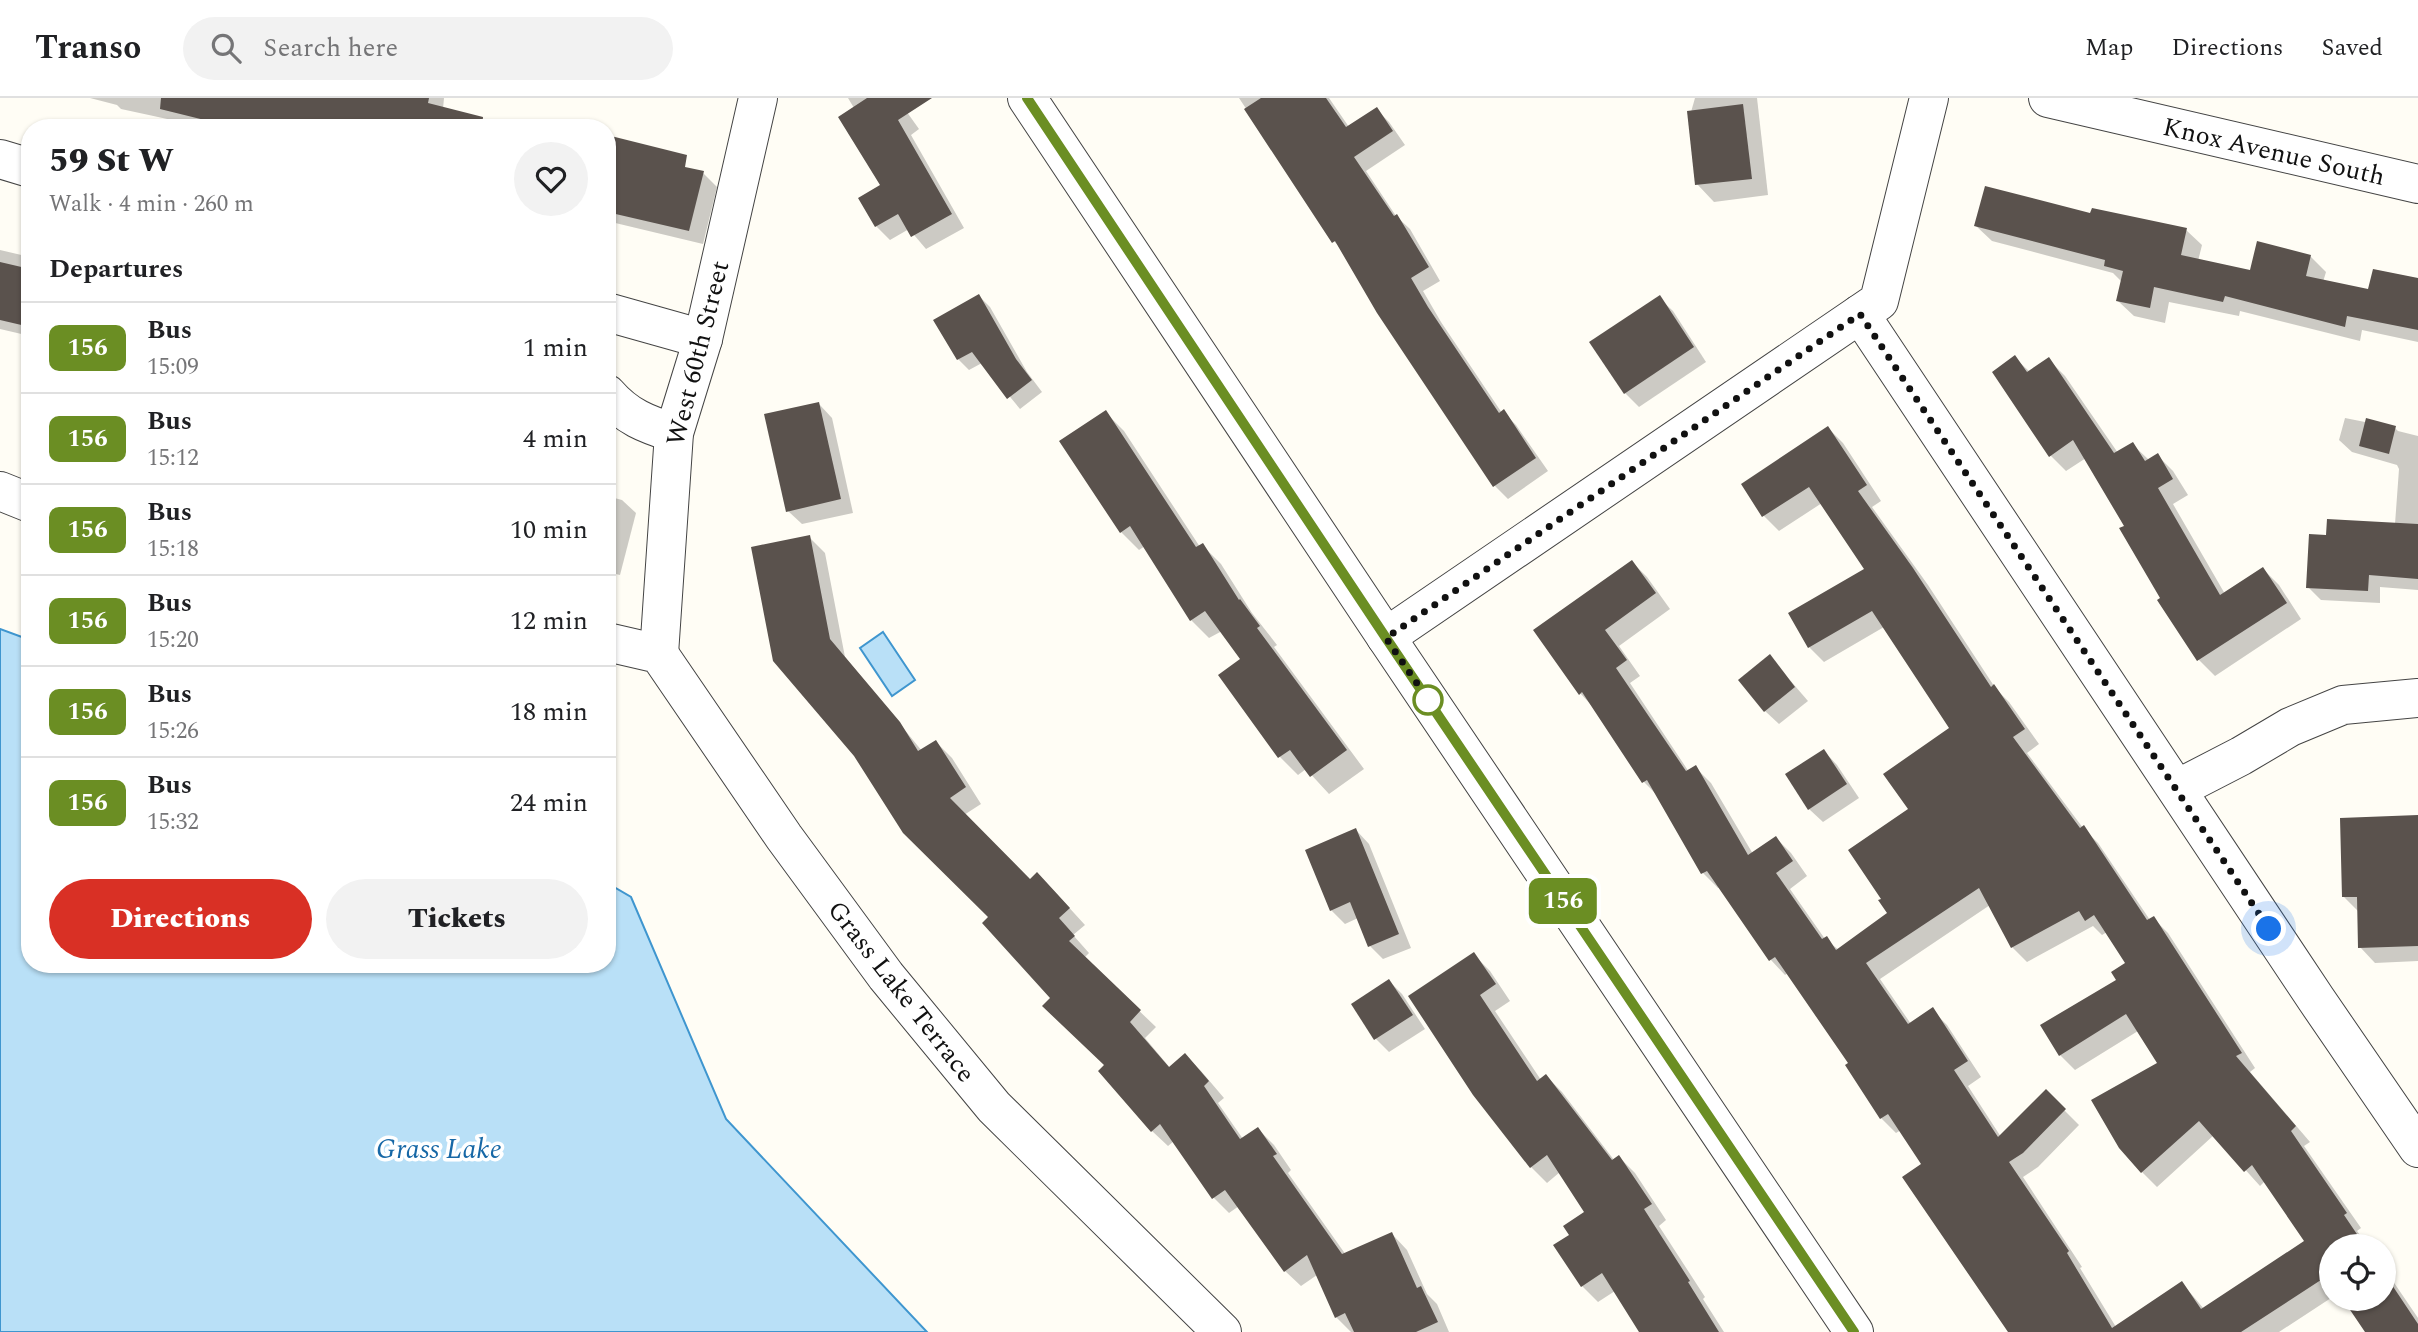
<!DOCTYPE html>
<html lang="en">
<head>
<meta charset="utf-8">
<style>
	:root { --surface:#fff; --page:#f2f2f2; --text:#202124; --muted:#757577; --line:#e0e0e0; --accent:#d93025 }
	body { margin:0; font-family:Spectral,serif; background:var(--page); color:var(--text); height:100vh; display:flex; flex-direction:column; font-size:26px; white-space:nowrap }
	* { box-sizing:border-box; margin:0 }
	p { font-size:23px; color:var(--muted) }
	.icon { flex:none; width:38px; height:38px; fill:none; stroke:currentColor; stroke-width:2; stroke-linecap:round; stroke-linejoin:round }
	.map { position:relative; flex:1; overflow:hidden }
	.details { position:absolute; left:21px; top:21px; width:595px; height:854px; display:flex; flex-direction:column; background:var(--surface); border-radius:28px; box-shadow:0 2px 5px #0004 }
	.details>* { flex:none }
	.badge { padding:0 14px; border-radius:10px; font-size:24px; line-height:46px }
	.buttons { position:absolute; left:2319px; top:1136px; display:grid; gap:14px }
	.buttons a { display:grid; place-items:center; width:77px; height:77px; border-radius:50%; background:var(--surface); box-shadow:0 2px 5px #0004; font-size:35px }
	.you { position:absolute; width:35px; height:35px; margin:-18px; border:5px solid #fff; border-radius:50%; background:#1a73e8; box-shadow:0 0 0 10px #1a73e833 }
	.map>.badge { position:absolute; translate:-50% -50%; box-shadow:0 0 0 4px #fff }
	h2 { padding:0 28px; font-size:26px; line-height:63px }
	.round { display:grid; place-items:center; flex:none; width:74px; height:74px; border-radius:37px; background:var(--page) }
	.overview { display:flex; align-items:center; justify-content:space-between; height:119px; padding:0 28px }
	h1 { font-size:33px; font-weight:800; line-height:52px }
	.primary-button { display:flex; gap:14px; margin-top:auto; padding:14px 28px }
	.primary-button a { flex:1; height:80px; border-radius:42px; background:var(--accent); color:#fff; font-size:28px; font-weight:800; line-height:80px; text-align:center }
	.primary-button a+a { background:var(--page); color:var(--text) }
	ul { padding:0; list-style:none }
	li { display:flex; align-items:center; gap:21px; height:91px; padding:0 28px; border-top:2px solid var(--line) }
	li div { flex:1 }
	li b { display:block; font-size:26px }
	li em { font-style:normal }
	li .badge { min-width:77px; font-weight:700; text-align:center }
	header { display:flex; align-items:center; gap:42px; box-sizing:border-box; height:98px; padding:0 35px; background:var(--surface); border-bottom:2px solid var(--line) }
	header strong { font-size:33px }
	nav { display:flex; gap:38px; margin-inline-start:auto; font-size:24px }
	.search { width:490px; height:63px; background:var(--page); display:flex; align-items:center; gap:18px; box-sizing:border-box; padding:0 24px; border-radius:38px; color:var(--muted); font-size:26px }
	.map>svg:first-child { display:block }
	.water { fill:#b9e0f7; stroke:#3f96cf; stroke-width:2 }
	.shadow { fill:#0003; fill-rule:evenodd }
	.building { fill:#5a524d; fill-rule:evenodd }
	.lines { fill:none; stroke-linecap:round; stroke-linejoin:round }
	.minor-casing { stroke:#444; stroke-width:40 }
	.minor { stroke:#fff; stroke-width:38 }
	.line-casing { stroke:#fff; stroke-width:16 }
	.line { stroke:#6b8e23; stroke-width:10 }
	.walk { stroke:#111; stroke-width:7; stroke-dasharray:0 12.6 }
	.stop-dot { fill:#fff; stroke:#6b8e23; stroke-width:3.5 }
	.labels { text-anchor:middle; stroke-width:7; stroke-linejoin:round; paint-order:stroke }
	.street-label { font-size:26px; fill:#111; stroke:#fff }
	.water-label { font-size:28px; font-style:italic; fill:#1768a6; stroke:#fff }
</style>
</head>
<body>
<header>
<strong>Transo</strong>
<div class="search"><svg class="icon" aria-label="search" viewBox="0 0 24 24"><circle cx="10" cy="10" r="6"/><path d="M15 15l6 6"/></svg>Search here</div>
<nav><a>Map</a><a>Directions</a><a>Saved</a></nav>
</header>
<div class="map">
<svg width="2418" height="1234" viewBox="0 0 2418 1234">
	<rect width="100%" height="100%" fill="#fffdf5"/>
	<g class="water">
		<polygon points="0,531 30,542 30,866 607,866 607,785 631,799 726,1021 927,1234 0,1234"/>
		<polygon points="883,534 915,582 892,598 860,550"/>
	</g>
	<g class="shadow">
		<polygon points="90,0 444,0 443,11 467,25 484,30 209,30 121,11 117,7"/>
		<polygon points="848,0 913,0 904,10 919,31 911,37 964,130 926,151 909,131 890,142 876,128 883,88 854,10"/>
		<polygon points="1239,0 1329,0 1349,29 1376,11 1389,24 1405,47 1366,73 1396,118 1410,131 1440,183 1423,193 1441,224 1502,315 1503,314 1516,327 1548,373 1508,401 1495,388 1343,153 1334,143"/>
		<polygon points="1695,0 1757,0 1768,97 1714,104 1697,86 1689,21"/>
		<polygon points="555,25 572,30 554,30"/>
		<polygon points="607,52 703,75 717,89 703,146 607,123"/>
		<polygon points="2092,117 2186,132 2202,147 2198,163 2251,174 2310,158 2326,174 2323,184 2369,193 2418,182 2418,244 2362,232 2360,243 2240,213 2239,218 2169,204 2165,225 2134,218 2118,203 2122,184 2113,175 1992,143 1976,128"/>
		<polygon points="0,152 30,159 30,238 0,231"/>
		<polygon points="979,198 990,209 1027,274 1042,294 1020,311 982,265 969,272 958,261"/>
		<polygon points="1659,200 1673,213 1706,264 1639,309 1625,295"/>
		<polygon points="2015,260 2030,274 2049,262 2065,278 2118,355 2132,346 2149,362 2157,357 2173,373 2188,397 2173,406 2225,496 2263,471 2279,487 2301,521 2215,578 2199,562 2159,502 2162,501 2126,428 2086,360 2066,373 2050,357"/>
		<polygon points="819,306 832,320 853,415 802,426 788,413"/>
		<polygon points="1106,315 1124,333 1200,449 1202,447 1221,466 1252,515 1277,547 1274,549 1364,671 1329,696 1306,671 1298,677 1280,659 1243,561 1222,533 1209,540 1191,522 1145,448 1139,452 1121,434"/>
		<polygon points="2345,320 2395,330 2398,333 2418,338 2418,492 2380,489 2380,505 2321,502 2308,489 2328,439 2395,426 2399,371 2397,367 2352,354 2339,342"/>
		<path d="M1828,330L1843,345L1881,403L1872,409L1928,487L1996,591L2009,604L2039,646L2027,655L2083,730L2098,745L2150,822L2153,820L2168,835L2255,970L2250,974L2310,1044L2304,1048L2361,1130L2357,1133L2368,1148H2331V1200L2279,1234H2013L1924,1067L1901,1032L1896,1035L1881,1020L1847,968L1850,965L1788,875L1785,877L1771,862L1720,789L1718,790L1703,775L1658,698L1644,684L1593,609L1580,595L1632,464L1647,479L1670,511L1619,548L1640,578L1630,585L1689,674L1696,670L1711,685L1753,756L1776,740L1791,755L1807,778L1790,791L1825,841L1839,852L1889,816L1910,712L1951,630L1884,529L1824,564L1809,549L1867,472L1822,405L1779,433L1764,418L1743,386ZM1990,807L2012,849L2027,864L2093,828L2102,837L2107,834L2127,865L2118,882L2060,957L2075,972L2138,933L2159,966L2120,1049L2142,1074L2157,1089L2214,1037L2260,1088L2265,1083L2306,1143L2204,1211L2182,1185L2116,1229L2080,1170L2082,1169L2023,1079L2038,1069L2079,1027L2046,994L2001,1039L1968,988L1981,979L1947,927L1932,912L1911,926L1880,881Z"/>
		<polygon points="607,398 622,402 636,415 620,477 607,474"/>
		<polygon points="809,439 825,455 845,559 922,653 936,644 952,660 981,706 964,717 1030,783 1053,792 1085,827 1073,837 1089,855 1084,860 1156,929 1145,940 1171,971 1185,957 1201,973 1224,1000 1218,1005 1243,1041 1258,1031 1274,1047 1291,1072 1288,1075 1346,1157 1392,1136 1407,1152 1427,1196 1437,1206 1449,1234 1351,1234 1336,1219 1317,1177 1301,1188 1285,1173 1239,1108 1229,1115 1213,1099 1174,1043 1168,1048 1152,1033 1106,968 990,819 775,562"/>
		<polygon points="1770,559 1808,603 1779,626 1765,613"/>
		<polygon points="1824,653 1837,667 1859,700 1823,724 1809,711"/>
		<polygon points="2418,720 2418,863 2375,865 2360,849 2359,814 2344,799"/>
		<polygon points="1356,732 1369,746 1411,850 1383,861 1370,848 1358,820 1345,826 1331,812"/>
		<polygon points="1474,857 1490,873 1510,903 1495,913 1541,982 1546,978 1562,994 1614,1062 1619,1059 1635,1075 1666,1122 1659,1128 1705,1199 1703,1201 1724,1234 1641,1234 1615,1193 1598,1204 1582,1188 1571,1138 1586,1114 1560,1074 1547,1085 1531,1069 1475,996"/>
		<polygon points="1389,883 1402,896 1425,931 1389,954 1376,941"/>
		<polygon points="2384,1170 2418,1220 2418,1234 2367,1234 2384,1200"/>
	</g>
	<g class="building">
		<polygon points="161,0 429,0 428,5 483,19 482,30 304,30 273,23 272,30 237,30 160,11"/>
		<polygon points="867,0 932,0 898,22 952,116 911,139 898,116 875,129 858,100 880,87 838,19"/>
		<polygon points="1261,0 1326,0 1346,29 1377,9 1393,33 1354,59 1394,118 1397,116 1429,169 1411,180 1428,209 1499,315 1504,311 1536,360 1493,389 1377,215 1335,143 1332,145 1244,11"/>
		<polygon points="1743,6 1752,81 1695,87 1687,13"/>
		<polygon points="607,37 687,57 685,69 704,73 689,133 607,114"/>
		<polygon points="1985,88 2090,115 2092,110 2187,130 2181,157 2250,172 2257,143 2311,157 2306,178 2368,191 2373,171 2418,180 2418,232 2347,218 2345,229 2225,198 2223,204 2154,189 2150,210 2116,203 2123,173 2104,168 2105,162 1974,128"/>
		<polygon points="0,164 30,171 30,229 0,222"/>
		<polygon points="979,196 1016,261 1032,282 1007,301 972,254 957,262 933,222"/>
		<polygon points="1660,197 1694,249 1624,296 1589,244"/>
		<polygon points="2015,257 2027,274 2049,259 2114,355 2133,344 2145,363 2158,355 2173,381 2158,390 2220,497 2263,469 2287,505 2197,563 2157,502 2160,500 2119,430 2124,428 2073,342 2049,359 1992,274"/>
		<polygon points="819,304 841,401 786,414 764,316"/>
		<polygon points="1106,312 1196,449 1203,445 1239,502 1240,501 1260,528 1257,530 1347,652 1310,679 1290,652 1278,660 1218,577 1240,561 1205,513 1190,523 1130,428 1120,435 1059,343"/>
		<polygon points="2366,320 2396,328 2389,356 2359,348"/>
		<path d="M1828,328L1867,387L1858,393L1913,470L1991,589L1994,586L2025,631L2013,639L2080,730L2084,727L2147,822L2154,818L2242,955L2236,958L2296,1028L2291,1033L2347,1115L2344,1117L2365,1148H2331V1185L2327,1178L2241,1234H2008L1902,1079L1921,1066L1888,1016L1880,1021L1845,967L1848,965L1775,859L1769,863L1707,773L1701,776L1647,682L1642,685L1582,594L1579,597L1533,532L1632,462L1656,495L1605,532L1627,562L1616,570L1686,673L1696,667L1748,757L1776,738L1793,763L1776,775L1822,841L1827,838L1836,852L1887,815L1878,802L1881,801L1848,752L1908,711L1883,676L1949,630L1872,513L1808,550L1788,515L1864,471L1809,389L1762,419L1741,386ZM1979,790L2011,850L2079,813L2085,823L2094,817L2125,865L2111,874L2116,882L2040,927L2059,958L2126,916L2157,965L2091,1002L2119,1050L2141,1075L2199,1023L2244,1074L2252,1067L2304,1143L2201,1211L2182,1183L2112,1230L2067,1155L2069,1153L2009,1064L2023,1055L2066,1011L2046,991L1998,1039L1954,972L1968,963L1933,909L1908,926L1866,865Z"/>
		<polygon points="2327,421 2418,426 2418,481 2369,477 2368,493 2306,490 2309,436 2326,437"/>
		<polygon points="810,437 830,541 900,624 918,653 936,642 966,689 950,700 1030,781 1037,774 1070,810 1059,820 1075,838 1069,843 1141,912 1130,924 1169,969 1185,955 1209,983 1204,988 1240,1041 1258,1029 1277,1056 1273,1058 1342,1156 1392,1134 1417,1190 1421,1188 1438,1224 1416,1234 1354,1234 1345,1215 1335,1220 1307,1157 1284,1174 1225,1092 1212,1101 1160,1026 1151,1034 1098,973 1104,967 1042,908 1050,900 982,825 988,819 903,735 854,658 773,563 751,449"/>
		<polygon points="1770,556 1795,589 1764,614 1738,582"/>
		<polygon points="1824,651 1847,686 1808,712 1785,676"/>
		<polygon points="2418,717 2418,848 2358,850 2357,799 2342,799 2340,720"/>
		<polygon points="1356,730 1399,836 1368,849 1350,804 1330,813 1305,752"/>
		<polygon points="1474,854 1496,886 1480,897 1537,983 1546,976 1612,1062 1619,1057 1652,1106 1644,1111 1690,1183 1688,1184 1719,1234 1639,1234 1602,1175 1581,1189 1553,1147 1569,1137 1563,1128 1584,1114 1547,1057 1530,1070 1473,997 1408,898"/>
		<polygon points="1389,881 1413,917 1374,942 1351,906"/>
		<polygon points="2384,1175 2418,1226 2418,1234 2365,1234 2342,1200 2384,1200"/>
	</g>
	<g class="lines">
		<defs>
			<g id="minor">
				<polyline points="1027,0 1386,539 1854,1234"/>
				<polyline points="2048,0 2418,86"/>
				<polyline points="0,61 30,70"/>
				<polyline points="607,214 703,241"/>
				<polyline points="1860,216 2316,901 2418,1050"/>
				<path d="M607,296C627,319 646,326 674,335"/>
				<polyline points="0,393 30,405"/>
				<polyline points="1386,539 1879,203 1929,0"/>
				<polyline points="607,544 659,556 784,739 886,878 994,1009 1222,1234"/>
				<polyline points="659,556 674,335 703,241 758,0"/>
				<polyline points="2177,691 2241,658 2290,629 2343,607 2418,600"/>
			</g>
		</defs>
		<use href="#minor" class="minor-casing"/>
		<use href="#minor" class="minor"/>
	</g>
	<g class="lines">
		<defs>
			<polyline id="line" points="1027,0 1386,540 1854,1234"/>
		</defs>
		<use href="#line" class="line-casing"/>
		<use href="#line" class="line"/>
		<polyline class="walk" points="1428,602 1433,609 1386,540 1860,216 2269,831"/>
	</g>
	<circle class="stop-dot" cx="1428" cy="602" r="14"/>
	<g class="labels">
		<g class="street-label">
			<text transform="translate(2274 53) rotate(13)" y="9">Knox Avenue South</text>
			<text transform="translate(697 255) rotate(-76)" y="9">West 60th Street</text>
			<text transform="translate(902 893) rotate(52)" y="9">Grass Lake Terrace</text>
		</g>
		<g class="water-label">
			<text x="439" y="1060">Grass Lake</text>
		</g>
	</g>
</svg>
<div class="buttons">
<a><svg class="icon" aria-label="locate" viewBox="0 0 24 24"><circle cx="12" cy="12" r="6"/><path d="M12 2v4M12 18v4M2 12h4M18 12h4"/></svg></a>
</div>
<div class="you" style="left:2269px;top:831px"></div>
<b class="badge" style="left:1563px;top:803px;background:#6b8e23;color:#fff">156</b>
<section class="details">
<div class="overview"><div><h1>59 St W</h1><p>Walk · 4 min · 260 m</p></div><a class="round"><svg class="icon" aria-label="heart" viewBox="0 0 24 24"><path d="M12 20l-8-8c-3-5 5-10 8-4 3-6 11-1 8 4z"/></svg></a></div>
<h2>Departures</h2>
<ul>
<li><span class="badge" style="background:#6b8e23;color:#fff">156</span><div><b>Bus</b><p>15:09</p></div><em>1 min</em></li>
<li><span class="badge" style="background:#6b8e23;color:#fff">156</span><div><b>Bus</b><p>15:12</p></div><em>4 min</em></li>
<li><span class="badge" style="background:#6b8e23;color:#fff">156</span><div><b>Bus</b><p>15:18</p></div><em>10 min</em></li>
<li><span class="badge" style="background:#6b8e23;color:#fff">156</span><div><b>Bus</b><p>15:20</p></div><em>12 min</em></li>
<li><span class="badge" style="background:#6b8e23;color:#fff">156</span><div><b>Bus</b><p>15:26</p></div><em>18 min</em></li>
<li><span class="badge" style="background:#6b8e23;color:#fff">156</span><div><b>Bus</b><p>15:32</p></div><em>24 min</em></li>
</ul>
<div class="primary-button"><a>Directions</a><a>Tickets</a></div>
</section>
</div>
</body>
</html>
